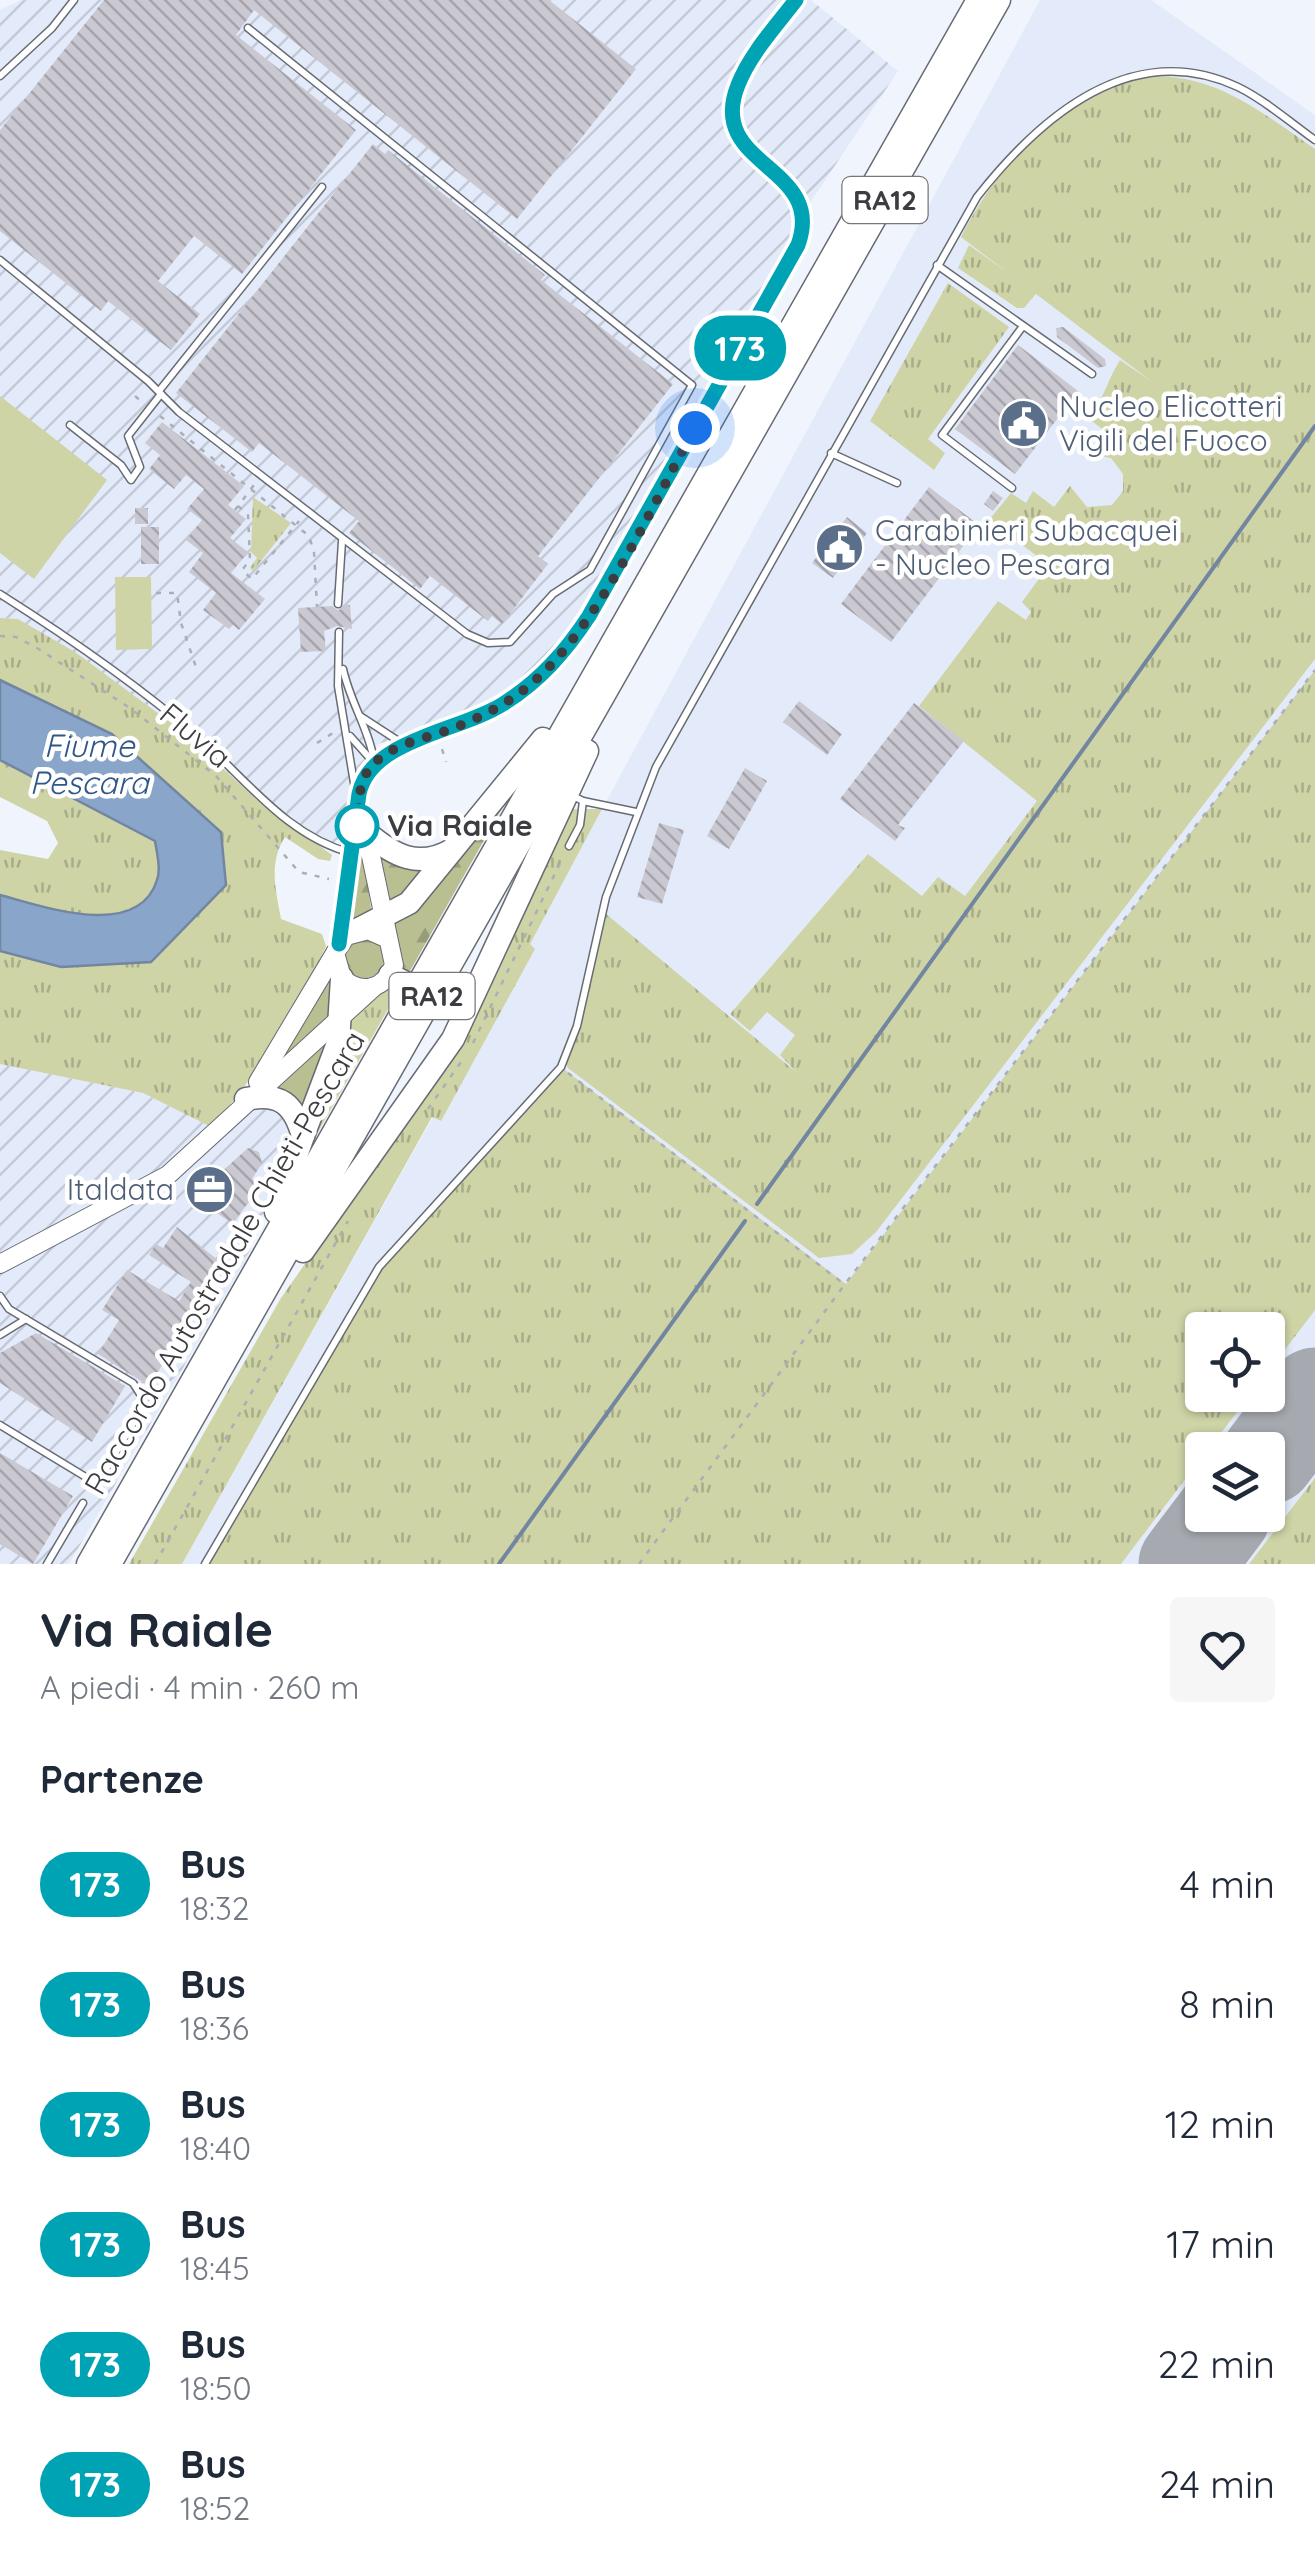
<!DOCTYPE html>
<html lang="it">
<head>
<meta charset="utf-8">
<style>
	:root { --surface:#fff; --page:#f6f6f7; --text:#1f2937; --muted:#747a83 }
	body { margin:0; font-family:Quicksand,sans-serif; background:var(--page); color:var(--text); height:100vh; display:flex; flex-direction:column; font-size:38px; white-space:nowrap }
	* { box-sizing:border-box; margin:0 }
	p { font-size:32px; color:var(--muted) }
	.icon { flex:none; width:55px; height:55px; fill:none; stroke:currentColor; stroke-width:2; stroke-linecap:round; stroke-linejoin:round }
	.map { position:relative; height:1564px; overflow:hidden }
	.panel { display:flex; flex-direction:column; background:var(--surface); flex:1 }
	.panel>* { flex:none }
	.badge { padding:0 20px; border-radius:32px; font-size:35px; line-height:65px }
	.fabs { position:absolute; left:1185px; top:1312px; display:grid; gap:20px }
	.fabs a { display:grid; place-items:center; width:100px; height:100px; border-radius:10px; background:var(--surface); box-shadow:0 2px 8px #0004; font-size:50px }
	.you { position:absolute; width:50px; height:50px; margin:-25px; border:8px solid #fff; border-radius:50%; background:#1a73e8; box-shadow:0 0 0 15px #1a73e833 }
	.map>.badge { position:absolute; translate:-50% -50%; box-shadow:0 0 0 5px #fff }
	h2 { padding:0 40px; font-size:38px; line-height:90px }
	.round { display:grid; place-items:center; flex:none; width:105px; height:105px; border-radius:10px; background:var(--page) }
	.summary { display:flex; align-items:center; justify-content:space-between; height:170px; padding:0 40px }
	h1 { font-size:48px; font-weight:800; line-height:75px }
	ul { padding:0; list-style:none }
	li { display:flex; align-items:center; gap:30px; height:120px; padding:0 40px }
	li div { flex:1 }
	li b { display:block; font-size:38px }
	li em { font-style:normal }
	li .badge { min-width:110px; font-weight:700; text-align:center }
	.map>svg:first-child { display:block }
	.built { fill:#e3ebfa; fill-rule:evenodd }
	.industrial { fill:url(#industrial-furrows) }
	.grass { fill:url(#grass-tufts) }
	.forest { fill:url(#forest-firs) }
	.green { fill:#ced4a6 }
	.water { fill:#89a5ca; stroke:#7286a1; stroke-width:2.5 }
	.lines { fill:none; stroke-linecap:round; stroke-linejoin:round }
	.stream { stroke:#7286a1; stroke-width:4 }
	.runway { stroke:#a6aab0; stroke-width:95 }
	.building { fill:url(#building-back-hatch) }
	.lane-casing { stroke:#676b73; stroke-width:9 }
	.secondary-casing { stroke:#676b73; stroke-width:20 }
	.highway-casing { stroke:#676b73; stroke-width:25 }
	.path { stroke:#abafb5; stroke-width:2.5; stroke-dasharray:5 8; stroke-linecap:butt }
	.lane { stroke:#fff; stroke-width:6 }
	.secondary { stroke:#fff; stroke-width:18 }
	.highway { stroke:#fff; stroke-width:22 }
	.line-casing { stroke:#fff; stroke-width:22 }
	.line { stroke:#00a3b4; stroke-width:15 }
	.walk { stroke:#3b3d40; stroke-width:10; stroke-dasharray:0 18 }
	.stop-dot { fill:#fff; stroke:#00a3b4; stroke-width:5 }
	.labels { text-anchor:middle; stroke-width:9; stroke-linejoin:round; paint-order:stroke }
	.shield { fill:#fff; stroke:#767779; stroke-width:2.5 }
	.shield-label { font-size:28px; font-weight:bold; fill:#3b3d40 }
	.service-label { font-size:30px; fill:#4e5e75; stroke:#fff; text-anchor:start }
	.street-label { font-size:30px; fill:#3b3d40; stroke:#fff }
	.stop-label { font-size:30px; font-weight:bold; fill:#3b3d40; stroke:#fff; text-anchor:start }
	.water-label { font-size:32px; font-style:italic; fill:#2f5788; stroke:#fff }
</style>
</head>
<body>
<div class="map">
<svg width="1315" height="1564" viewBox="0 0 1315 1564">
	<defs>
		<pattern id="industrial-furrows" width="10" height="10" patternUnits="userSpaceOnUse" patternTransform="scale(2.5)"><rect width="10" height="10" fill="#e3ebfa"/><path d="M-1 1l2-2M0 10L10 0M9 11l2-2" fill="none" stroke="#c4cad7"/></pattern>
		<pattern id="grass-tufts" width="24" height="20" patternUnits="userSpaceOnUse" patternTransform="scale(2.5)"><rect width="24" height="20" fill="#ced4a6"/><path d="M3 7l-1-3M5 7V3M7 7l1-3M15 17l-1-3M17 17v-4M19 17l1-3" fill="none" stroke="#a8ad89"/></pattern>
		<pattern id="forest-firs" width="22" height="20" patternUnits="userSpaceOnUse" patternTransform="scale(2.5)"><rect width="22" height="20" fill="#b9bf91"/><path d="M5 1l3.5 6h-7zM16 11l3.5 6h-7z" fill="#989c78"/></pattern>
		<pattern id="building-back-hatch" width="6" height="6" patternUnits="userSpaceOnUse" patternTransform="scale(2.5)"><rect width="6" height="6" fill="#cac9d2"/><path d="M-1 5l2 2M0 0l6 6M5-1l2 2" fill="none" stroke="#a5a4ac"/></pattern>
	</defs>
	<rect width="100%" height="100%" fill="#f0f5fd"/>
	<path class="built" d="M1040,0H1151L1315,115V1564H182L433,1117L441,1121L534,949L529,944ZM1202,1330H1268V1395H1202ZM1202,1450H1268V1515H1202Z"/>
	<g class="industrial">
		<polygon points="21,0 811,0 898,71 812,200 567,632 542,662 497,695 439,724 378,744 351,777 344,836 321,850 256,799 186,734 18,619 0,618 0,10"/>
		<polygon points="0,1064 143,1093 211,1127 236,1124 253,1111 269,1109 289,1122 291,1139 247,1258 69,1564 0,1564"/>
	</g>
	<g class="grass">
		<path d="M1148,76C1217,74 1261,112 1315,149V659L876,1232L852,1254L819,1258L568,1068L565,1061L605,913L796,1072L780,1055L795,1035L767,1012L750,1031L730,1014L868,854L922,896L938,877L965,896L1037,801L919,706L998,601L1026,620L1031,612L1022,602L1049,565L989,520L1011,493L1026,503L1033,491L1054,507L1070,486L1087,507L1112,505L1123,491V474L1111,458L1094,455L1109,434L1089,419C1104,398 1108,379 1120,360L1151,381L1036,294L1024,308H1017L958,268L969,245L1008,273L961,237C1001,158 1061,99 1148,76Z"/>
		<polygon points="948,283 1009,327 928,439 945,453 934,470 870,421"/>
		<polygon points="253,497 291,523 253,571 250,568 257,558 251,552"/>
		<path d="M0,618L18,619L75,652L186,734L256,799L332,855L330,861L318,859L285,837C268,863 276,891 281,919L322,934L326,946C296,1013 260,1072 211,1127L143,1093L0,1064V951L61,967L226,885L112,734L0,680Z"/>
		<polygon points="1315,670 1315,1310 1268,1372 1268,1330 1202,1330 1202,1395 1250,1395 1208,1450 1202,1450 1202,1457 1121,1564 205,1564 379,1267 561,1067 846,1284"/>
		<path d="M0,760L156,841C157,853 161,870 157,881C137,941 42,906 0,895V850L48,859L58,843L47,821L0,797Z"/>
		<polygon points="568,809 602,809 530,944 535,949 441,1121 432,1117 182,1564 129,1564 281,1298 460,1043 487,994"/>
		<polygon points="386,989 399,990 298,1167 347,1022"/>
		<polygon points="1315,1478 1315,1564 1249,1564"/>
	</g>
	<g class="forest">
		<polygon points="501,804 504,805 410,971 402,968 392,923"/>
		<polygon points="361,838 372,915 345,926"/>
		<polygon points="375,848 438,863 388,910"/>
		<circle cx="364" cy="958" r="20"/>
		<polygon points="330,968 334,1016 275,1068"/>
		<polygon points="335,1032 304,1117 274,1090"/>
	</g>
	<g class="green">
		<polygon points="0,396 107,480 34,579 0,553"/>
		<polygon points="115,577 151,577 152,649 116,650"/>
	</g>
	<path class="water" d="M0,680L112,734L221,832L226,885L151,962L61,967L0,951V895C42,906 138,941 157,880C161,870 157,853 155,841L0,760Z"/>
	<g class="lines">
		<g class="stream">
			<polyline points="757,1204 1315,426"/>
			<polyline points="499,1564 745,1221"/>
		</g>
		<g class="runway">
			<polyline points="1268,1457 1315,1395"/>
			<polyline points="1186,1564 1223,1515"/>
		</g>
	</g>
	<g class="building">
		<polygon points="104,0 549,0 636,69 517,219 254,10 236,35 356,130 242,274 194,236 158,281 200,314 171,350 108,301 101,311 0,231 0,130"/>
		<polygon points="373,144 385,154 388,150 545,275 541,280 673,384 538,556 548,564 502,624 492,616 488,621 430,576 420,589 349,533 359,521 259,443 252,452 176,393"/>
		<polygon points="1063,327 1105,359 1106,366 1098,368 1057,337 1056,328"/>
		<polygon points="1018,345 1082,394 1071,401 1015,474 955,429"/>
		<polygon points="162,422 244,486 228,505 246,519 230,538 248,552 231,573 265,599 239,630 233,625 229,629 203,610 216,593 189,572 203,553 186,540 202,520 187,509 204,489 186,475 174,489 149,469 160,455 145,443"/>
		<polygon points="929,487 979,525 891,642 841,604"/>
		<polygon points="993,491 1003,498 993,511 984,504"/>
		<rect x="135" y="508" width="13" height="16"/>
		<polygon points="847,517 867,533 833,578 812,563"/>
		<rect x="141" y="527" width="18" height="37"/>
		<polygon points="345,605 350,605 352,629 337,626 324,631 326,651 301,652 298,608 332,606 339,611"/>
		<polygon points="799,701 842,734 827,755 783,722"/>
		<polygon points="914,703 964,741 898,825 905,828 895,841 840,799"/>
		<polygon points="745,768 767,781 729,849 707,836"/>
		<polygon points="659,823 684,830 662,904 637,897"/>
		<polygon points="248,1148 259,1152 262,1163 252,1179 256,1182 248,1194 252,1197 233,1224 195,1198 215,1170 219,1174"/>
		<polygon points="177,1227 224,1265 206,1292 202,1289 190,1308 196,1312 149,1386 98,1354 119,1320 102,1310 127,1270 179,1301 191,1282 149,1255 156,1244 163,1248"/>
		<polygon points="36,1333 125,1386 92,1442 0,1383 0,1353"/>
		<polygon points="0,1453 73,1496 33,1564 0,1544"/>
	</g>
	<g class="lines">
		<defs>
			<g id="lane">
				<polyline points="0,76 52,28 74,0"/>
				<polyline points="0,260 148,381 179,412 467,634 488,643 510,642 553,594 590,570 692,385 248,28"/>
				<polyline points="937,265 1092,374"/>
				<polyline points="159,391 322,187"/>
				<polyline points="70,425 121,465 131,480 140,467 128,436 161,394"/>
				<polyline points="831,453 897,483"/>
				<polyline points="1012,488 942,435 1023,326"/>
				<path d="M0,594C68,637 139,686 199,738C247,780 287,836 351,853"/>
				<polyline points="338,604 342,541"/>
				<polyline points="339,632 338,686 355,789"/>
				<path d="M343,669C350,702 369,729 374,761"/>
				<polyline points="360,716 400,742"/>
				<polyline points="350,736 374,763"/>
				<polyline points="583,801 636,812"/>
				<polyline points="569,846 580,825 583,801 573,796"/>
				<polyline points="0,1296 9,1309 133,1383 142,1397 141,1410 100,1479 89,1479 0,1425"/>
				<polyline points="0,1335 26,1319"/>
				<polyline points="47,1564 83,1503"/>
				<path d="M205,1564L379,1267L561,1067L577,1026L606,897L656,767L977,197C1040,117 1132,37 1238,87C1265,100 1291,123 1315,140"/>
			</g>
			<g id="secondary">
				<path d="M365,828L394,965C384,990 361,995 342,978L335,953L346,936L368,930L386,938"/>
				<path d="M339,944L359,795C370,739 460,731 503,704C540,681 566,651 589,616L798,245C827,165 706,167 738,85C750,54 776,26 796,0"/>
				<polyline points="258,1082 335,953"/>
				<polyline points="0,1264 168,1175 374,987"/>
			</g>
			<g id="highway">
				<path d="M367,833C394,856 419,869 452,850"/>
				<polyline points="355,931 409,903 543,739"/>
				<polyline points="390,975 404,982"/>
				<path d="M246,1099C280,1092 294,1104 303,1136L276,1212"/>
				<polyline points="303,1136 338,1043 342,978"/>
				<polyline points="303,1251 453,1039 587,751"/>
				<polyline points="88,1564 978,0"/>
				<polyline points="110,1564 999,0"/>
			</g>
		</defs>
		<use href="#lane" class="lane-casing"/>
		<use href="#secondary" class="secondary-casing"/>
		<use href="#highway" class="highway-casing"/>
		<g class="path">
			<polyline points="135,396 142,402"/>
			<polyline points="160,416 309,536 314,552 317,607"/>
			<polyline points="238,506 248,514 250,560 242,570 252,579 299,521"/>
			<polyline points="235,510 254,485"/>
			<polyline points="156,593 177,593 181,623 197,670"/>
			<polyline points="0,636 16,637 37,648 130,708 216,776 299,872 329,879"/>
			<polyline points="317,743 333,733"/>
			<polyline points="442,749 446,762"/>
			<polyline points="473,1043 563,857"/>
			<polyline points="568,1073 844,1284"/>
			<polyline points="428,1109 461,1062"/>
			<polyline points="155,1564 348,1221"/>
			<polyline points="639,1564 845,1284 1315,670"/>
		</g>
		<use href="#lane" class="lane"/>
		<use href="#secondary" class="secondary"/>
		<use href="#highway" class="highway"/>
	</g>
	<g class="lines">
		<defs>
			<path id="line" d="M339,944L359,794C370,739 461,731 503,704C540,681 566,651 589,616L798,245C827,165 705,167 738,85C750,54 776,26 796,0"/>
		</defs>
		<use href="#line" class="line-casing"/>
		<use href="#line" class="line"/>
		<path class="walk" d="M357,826C360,808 357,791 366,774C384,743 429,739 459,726C485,715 510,702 531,684C600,625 651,507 695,428"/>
	</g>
	<defs>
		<symbol id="civic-disc" viewBox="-11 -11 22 22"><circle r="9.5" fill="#5c6f8a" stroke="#fff"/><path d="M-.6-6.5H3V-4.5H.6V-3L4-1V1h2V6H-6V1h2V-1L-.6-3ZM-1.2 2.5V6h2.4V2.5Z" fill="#fff"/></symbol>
		<symbol id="office-disc" viewBox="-11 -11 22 22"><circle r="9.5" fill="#5c6f8a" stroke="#fff"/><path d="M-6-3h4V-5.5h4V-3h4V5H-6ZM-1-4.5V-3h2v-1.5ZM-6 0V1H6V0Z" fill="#fff"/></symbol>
	</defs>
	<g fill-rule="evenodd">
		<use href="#civic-disc" x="996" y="396" width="55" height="55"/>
		<use href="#civic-disc" x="812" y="520" width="55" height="55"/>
		<use href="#office-disc" x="182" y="1162" width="55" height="55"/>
	</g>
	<circle class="stop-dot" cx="357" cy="826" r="20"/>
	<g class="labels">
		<g class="shield">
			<rect x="842.5" y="177" width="85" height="46" rx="8"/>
			<rect x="389.5" y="973" width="85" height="46" rx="8"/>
		</g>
		<g class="shield-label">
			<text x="885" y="210">RA12</text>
			<text x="432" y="1006">RA12</text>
		</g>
		<g class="service-label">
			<text x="1059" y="417">Nucleo Elicotteri<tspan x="1059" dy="34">Vigili del Fuoco</tspan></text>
			<text x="875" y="541">Carabinieri Subacquei<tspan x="875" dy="34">- Nucleo Pescara</tspan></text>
			<text x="174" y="1200" text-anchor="end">Italdata</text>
		</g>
		<g class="street-label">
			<text transform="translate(195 736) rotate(40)" y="10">Fluvia</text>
			<text transform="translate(225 1263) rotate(-60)" y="10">Raccordo Autostradale Chieti-Pescara</text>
		</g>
		<g class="stop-label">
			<text x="387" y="836">Via Raiale</text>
		</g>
		<g class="water-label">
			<text x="89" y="757">Fiume<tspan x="89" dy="37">Pescara</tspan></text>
		</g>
	</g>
</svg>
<div class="fabs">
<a><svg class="icon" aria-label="locate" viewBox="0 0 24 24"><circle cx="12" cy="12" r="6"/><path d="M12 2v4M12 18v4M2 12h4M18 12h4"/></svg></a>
<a><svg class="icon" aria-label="layers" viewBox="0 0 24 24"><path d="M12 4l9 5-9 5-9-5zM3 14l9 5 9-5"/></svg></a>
</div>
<div class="you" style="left:695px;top:428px"></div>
<b class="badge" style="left:740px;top:348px;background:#00a3b4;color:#fff">173</b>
</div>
<section class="panel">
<div class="summary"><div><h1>Via Raiale</h1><p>A piedi · 4 min · 260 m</p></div><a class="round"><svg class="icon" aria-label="heart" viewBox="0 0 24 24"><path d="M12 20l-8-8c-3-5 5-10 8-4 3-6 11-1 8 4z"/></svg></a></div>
<h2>Partenze</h2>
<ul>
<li><span class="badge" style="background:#00a3b4;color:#fff">173</span><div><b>Bus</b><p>18:32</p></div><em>4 min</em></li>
<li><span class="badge" style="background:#00a3b4;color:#fff">173</span><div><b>Bus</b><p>18:36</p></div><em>8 min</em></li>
<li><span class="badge" style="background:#00a3b4;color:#fff">173</span><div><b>Bus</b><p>18:40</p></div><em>12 min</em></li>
<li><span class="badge" style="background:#00a3b4;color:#fff">173</span><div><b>Bus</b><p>18:45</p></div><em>17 min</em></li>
<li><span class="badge" style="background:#00a3b4;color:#fff">173</span><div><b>Bus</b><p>18:50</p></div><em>22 min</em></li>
<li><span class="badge" style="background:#00a3b4;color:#fff">173</span><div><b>Bus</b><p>18:52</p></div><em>24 min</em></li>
</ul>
</section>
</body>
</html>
